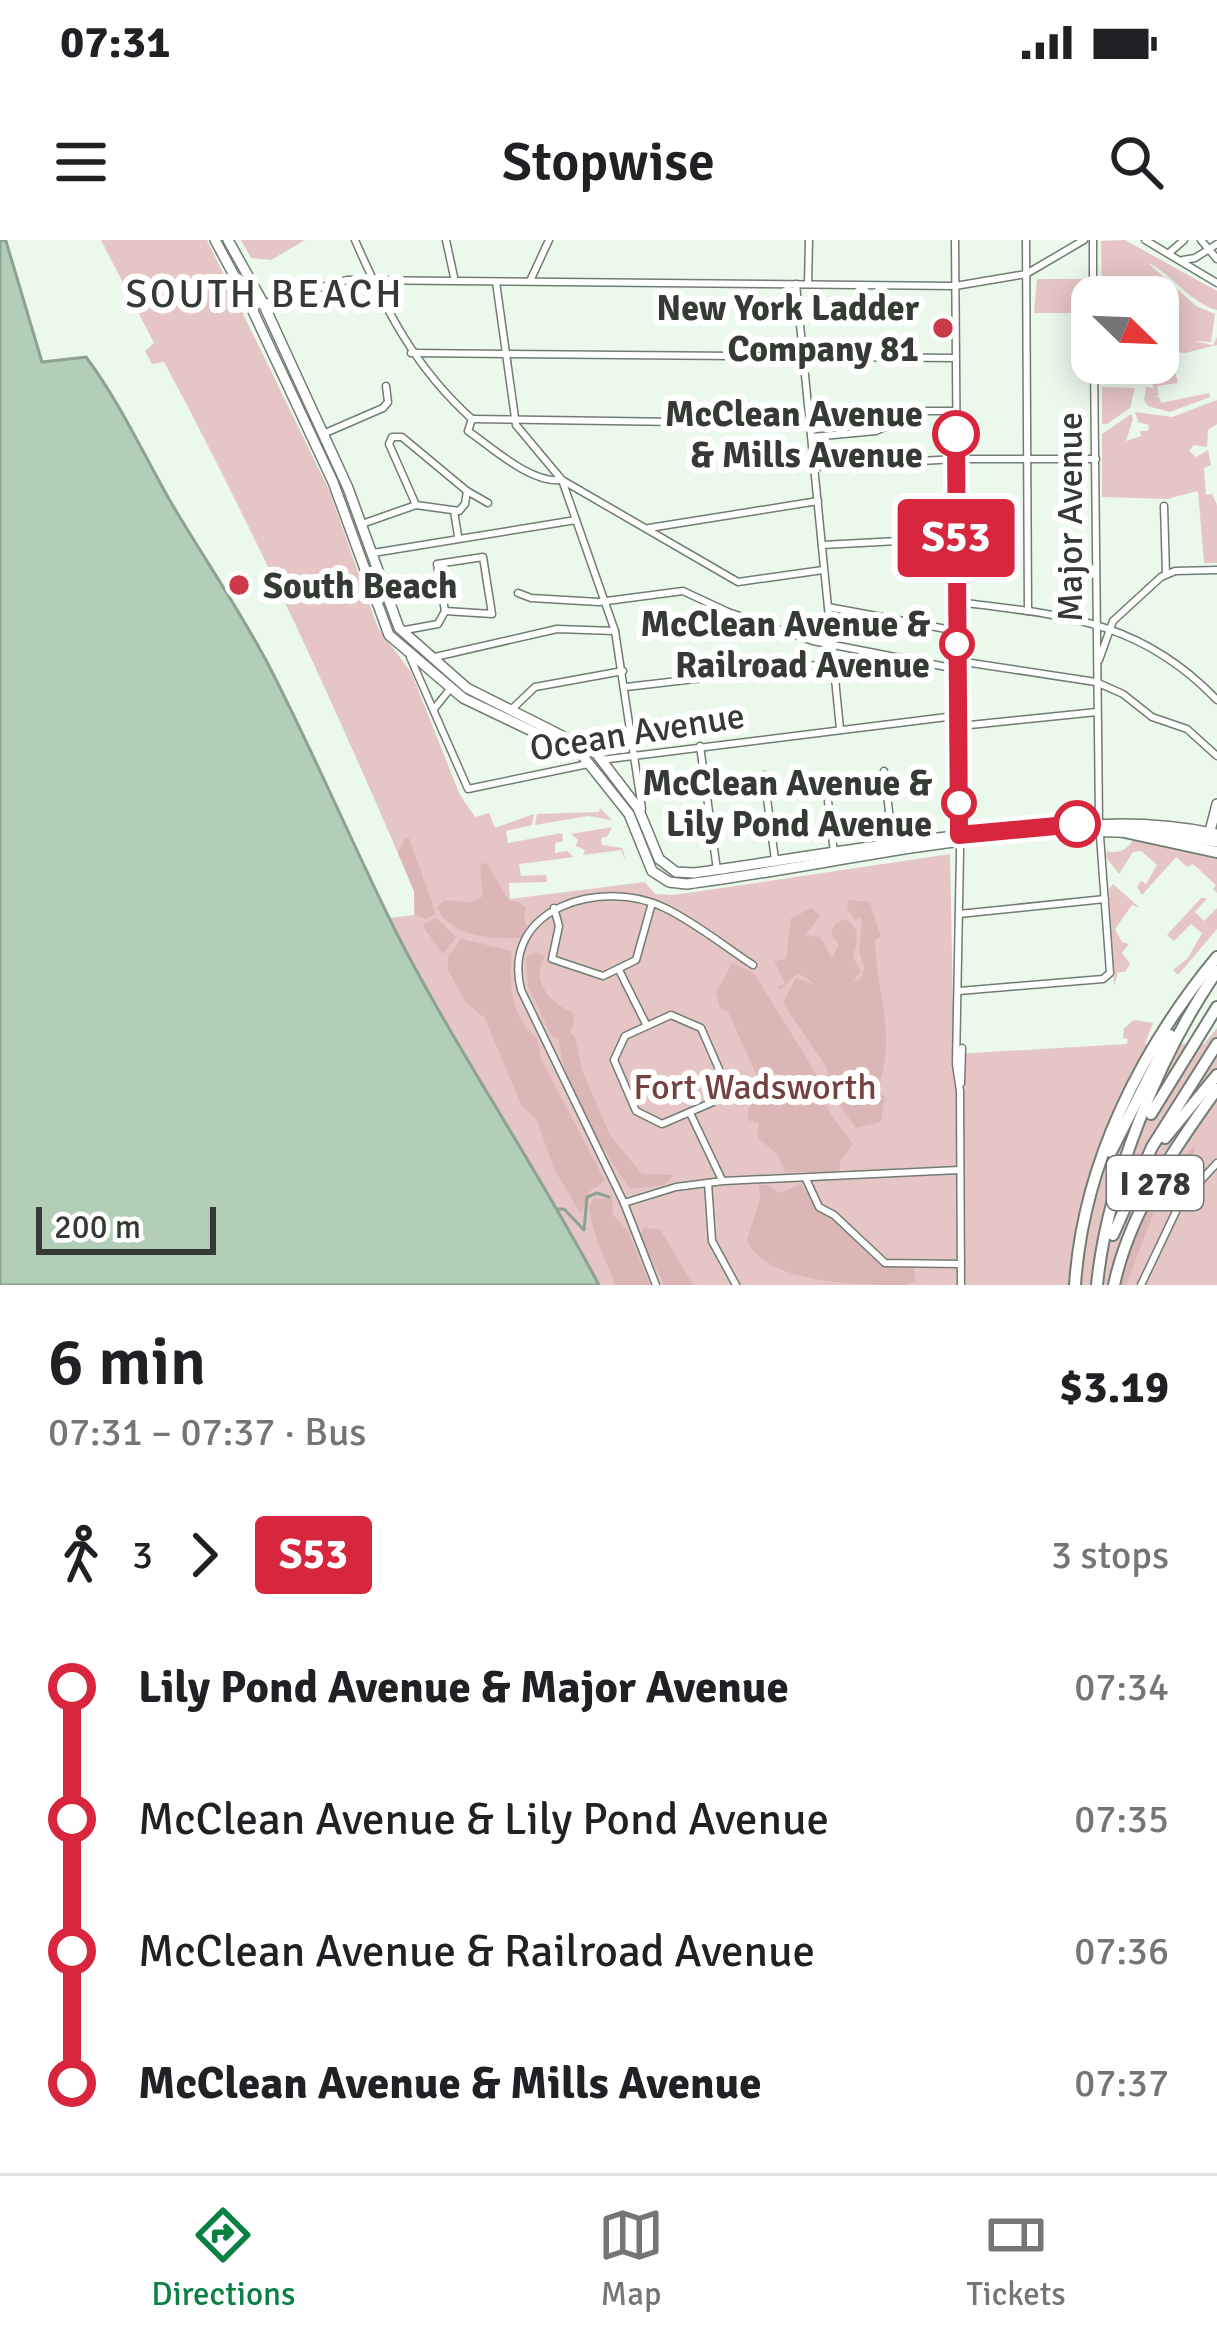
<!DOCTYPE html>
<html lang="en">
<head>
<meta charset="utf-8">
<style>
	:root { --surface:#fff; --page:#f6f6f6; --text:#202124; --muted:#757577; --line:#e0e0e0; --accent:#0b8043 }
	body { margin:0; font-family:Signika,sans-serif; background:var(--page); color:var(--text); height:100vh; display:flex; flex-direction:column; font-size:45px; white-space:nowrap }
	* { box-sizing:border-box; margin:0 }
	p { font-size:39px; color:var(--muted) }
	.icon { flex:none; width:66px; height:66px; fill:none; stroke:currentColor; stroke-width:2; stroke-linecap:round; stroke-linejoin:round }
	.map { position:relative; height:1045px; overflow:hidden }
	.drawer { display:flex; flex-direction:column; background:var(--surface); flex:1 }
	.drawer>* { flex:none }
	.badge { padding:0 24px; border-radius:9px; font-size:42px; line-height:78px }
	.needle { width:78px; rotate:113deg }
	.tools { position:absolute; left:1071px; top:36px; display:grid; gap:24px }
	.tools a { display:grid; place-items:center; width:108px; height:108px; border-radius:24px; background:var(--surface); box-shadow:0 6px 30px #0003; font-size:60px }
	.scale { position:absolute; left:36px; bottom:30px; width:180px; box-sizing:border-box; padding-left:12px; border:6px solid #353a35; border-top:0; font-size:33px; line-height:42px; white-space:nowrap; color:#353a35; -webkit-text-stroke:9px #fff; paint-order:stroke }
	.map>.badge { position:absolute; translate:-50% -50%; box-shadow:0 0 0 6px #fff }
	.legs { display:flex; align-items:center; gap:18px; height:132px; padding:0 48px; font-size:39px }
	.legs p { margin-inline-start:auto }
	.headline { display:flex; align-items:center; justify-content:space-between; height:204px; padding:0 48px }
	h1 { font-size:66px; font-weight:600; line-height:90px }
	ul { padding:0 48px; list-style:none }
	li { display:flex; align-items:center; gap:42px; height:132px; font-size:45px }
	li i { display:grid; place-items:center; width:18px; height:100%; margin:0 15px; background:currentColor }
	li i::after { content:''; width:30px; height:30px; margin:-15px; border:9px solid; border-radius:50%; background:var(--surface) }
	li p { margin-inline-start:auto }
	li:first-child i { background:linear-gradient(#0000 50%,currentColor 0) }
	li:last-child i { background:linear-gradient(currentColor 50%,#0000 0) }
	.status { display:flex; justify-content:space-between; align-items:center; height:84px; padding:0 60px; background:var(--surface); direction:ltr }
	.status svg { height:33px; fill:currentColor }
	header { display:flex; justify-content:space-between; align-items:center; height:156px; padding:0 48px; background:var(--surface); font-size:54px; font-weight:600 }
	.tab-bar { display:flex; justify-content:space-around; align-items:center; height:168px; border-top:3px solid var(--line); background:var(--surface); font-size:33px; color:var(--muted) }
	.tab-bar a { display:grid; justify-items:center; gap:6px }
	.tab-bar .current { color:var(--accent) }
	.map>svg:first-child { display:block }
	.green { fill:#e5c6c5 }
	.forest { fill:#dcb6b4 }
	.water { fill:#b3ceb6; stroke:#8da28f; stroke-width:3 }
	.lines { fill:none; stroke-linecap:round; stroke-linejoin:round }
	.stream { stroke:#8da28f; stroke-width:3 }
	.minor-casing { stroke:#717c72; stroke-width:9 }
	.major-casing { stroke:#717c72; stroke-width:12 }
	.highway-casing { stroke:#717c72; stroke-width:14 }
	.minor { stroke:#fff; stroke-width:6 }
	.major { stroke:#fff; stroke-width:9 }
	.highway { stroke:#fff; stroke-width:10 }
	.line-1-casing { stroke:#fff; stroke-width:27 }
	.line-1 { stroke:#d7263d; stroke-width:18 }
	.poi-dot { fill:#cb3b47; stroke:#fff; stroke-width:4.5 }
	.stop-1-dot { fill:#fff; stroke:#d7263d; stroke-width:6 }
	.labels { text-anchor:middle; stroke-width:12; stroke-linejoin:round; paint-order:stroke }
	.shield { fill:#fff; stroke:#727572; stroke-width:3 }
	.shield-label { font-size:33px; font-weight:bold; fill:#353a35 }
	.poi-label { font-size:36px; font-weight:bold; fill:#353a35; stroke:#fff; text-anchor:end }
	.stop-label { font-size:36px; font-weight:bold; fill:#353a35; stroke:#fff; text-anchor:end }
	.street-label { font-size:36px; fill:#353a35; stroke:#fff }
	.park-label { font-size:36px; fill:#764141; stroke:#fff }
	.neighbourhood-label { font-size:39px; letter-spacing:3px; fill:#353a35; stroke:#fff }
</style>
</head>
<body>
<div class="status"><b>07:31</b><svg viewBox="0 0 49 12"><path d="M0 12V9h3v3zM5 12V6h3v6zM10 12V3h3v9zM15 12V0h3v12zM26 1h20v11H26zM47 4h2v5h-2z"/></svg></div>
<header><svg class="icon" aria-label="menu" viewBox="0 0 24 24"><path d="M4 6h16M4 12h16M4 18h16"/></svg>Stopwise<svg class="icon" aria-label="search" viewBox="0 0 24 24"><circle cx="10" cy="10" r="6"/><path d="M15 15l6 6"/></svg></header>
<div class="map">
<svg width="1217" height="1045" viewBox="0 0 1217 1045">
	<rect width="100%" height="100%" fill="#ebf8ec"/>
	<g class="green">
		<path d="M101,0H207L329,250L378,388L411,432L460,555L475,577L489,573L495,588L534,574L532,585L506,591L508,603L562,593L563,601L555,603V613L567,611L574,617L519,624L521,636L546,635L547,642L509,643L510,659L645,642L655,654L674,655L950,614L954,814L1127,804L1128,799L1123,798L1124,788L1134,780L1153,783L1145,804H1204L1217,788V1045H599C533,920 453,805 390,678L414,675V651C338,472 253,287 164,122L152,124L145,111L154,103Z"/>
		<polygon points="241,0 305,0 271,20 251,18"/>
		<path d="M1125,0L1217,51V70C1190,63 1171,33 1147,22L1196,66L1215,74L1211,102L1193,101L1213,105L1217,97V105L1185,113L1168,111L1158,95V57H1102L1101,1Z"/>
		<polygon points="1037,39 1088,39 1088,73 1034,73"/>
		<polygon points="1175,131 1178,143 1157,146 1159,155 1155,157 1159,157 1161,163 1209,153 1210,157 1170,172 1148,166 1144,160 1146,147 1154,148 1152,145"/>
		<polygon points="1102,147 1135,148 1130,168 1107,184 1102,184"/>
		<polygon points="1217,160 1217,184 1208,190 1207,207 1194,205 1189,211 1196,217 1208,210 1211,225 1204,228 1206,255 1212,254 1217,265 1217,323 1204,323 1198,251 1167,259 1102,257 1102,194 1131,174 1133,179 1126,201 1141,196 1140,191 1148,191 1149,185 1138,182 1135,172 1172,177"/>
		<polygon points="600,568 612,580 588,576 535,585 537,574 599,572"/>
		<polygon points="612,587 607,597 601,598 602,605 622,608 626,622 621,610 583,615 585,610 576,606 578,600 571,594"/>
		<path d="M1133,600L1217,619V653L1213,649L1216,645L1193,624L1187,627L1176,617L1142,655L1137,647L1141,641L1146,644L1157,625L1141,611L1133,612L1119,634L1106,617L1107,611C1118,614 1127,610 1133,600Z"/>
		<polygon points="1113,644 1140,668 1132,665 1115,689 1122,702 1129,704 1122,713 1130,724 1125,732 1118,732 1114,746 1109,649"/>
		<polygon points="1201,658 1207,658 1195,672 1204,681 1217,668 1217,689 1178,735 1173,730 1188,718 1202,693 1191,684 1174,701 1167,695"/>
	</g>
	<g class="forest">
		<polygon points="405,598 409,598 436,674 426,679 415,675 414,651 398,613"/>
		<path d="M486,622L509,661H517L526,667L524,679L527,687L521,698C492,699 450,697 437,667L445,660L471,663L483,656L480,626Z"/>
		<path d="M849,660L870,662L881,697L875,700C876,754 899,799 876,853L885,856L881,882L856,888L840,866V863L855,860L836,853L825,825L783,763L796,738L816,745L798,733L781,749L778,747L785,743L774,721L786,719L791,678L812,668L820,676L805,695L820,697L832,718L839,705L831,694L835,684L845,679C862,689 857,702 853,717L861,732L853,741L860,739L864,728L859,711L862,681L860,677L855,680L847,668Z"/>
		<polygon points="436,678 456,697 443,714 424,688 423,684"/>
		<path d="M461,699L512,711C509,740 510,779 537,798L541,819L605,941L589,952L581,974L554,929L537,880L521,865L485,778L466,763L448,730V717Z"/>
		<path d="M536,712L545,716C530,739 549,763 572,772L574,782L570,792L575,797L582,830L610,895L642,934L674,935L664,945L630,949C602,908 565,853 559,801L551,795L528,746L526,718Z"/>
		<polygon points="732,723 754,733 815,832 831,875 853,904 840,922 840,932 785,932 778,915 757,897 759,883 747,880 756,834 728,772 720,768 716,753"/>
		<path d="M1196,906L1188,926L1155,969L1126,1045H1121C1131,998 1156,934 1196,906Z"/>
		<path d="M801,944L818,970L833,977L878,1023L914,1026L915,1041L907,1045C863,1045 765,1045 747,1000L760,959L759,945H768L780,953Z"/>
		<path d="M612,955L613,975L628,991L650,1045H615C604,1014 594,1001 589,966L594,958L606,959Z"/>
		<polygon points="644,988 660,989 693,1045 664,1045 640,995"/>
	</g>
	<path class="water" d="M0,0L6,1L42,122L86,117C119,161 142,211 169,259C201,314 238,367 268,424C314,513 353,606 398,696C460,816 536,926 599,1045H0Z"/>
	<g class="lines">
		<polyline class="stream" points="558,969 564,969 584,990 587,957 597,953 609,957"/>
		<defs>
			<g id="minor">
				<path d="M355,0C385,69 415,128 472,179"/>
				<polyline points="446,0 454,37"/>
				<polyline points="955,0 960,612 956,824 960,851 961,1045"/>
				<polyline points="1026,0 1028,371"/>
				<polyline points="1093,0 1093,57"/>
				<polyline points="1145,0 1217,43"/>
				<polyline points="1201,0 1217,19"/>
				<polyline points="1169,13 1184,0"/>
				<polyline points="1183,20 1195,18 1217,4"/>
				<polyline points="530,41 549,0"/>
				<polyline points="496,42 516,185 562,240 615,391 642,569"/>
				<polyline points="796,44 840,489"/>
				<polyline points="808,44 809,0"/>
				<polyline points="251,67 347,40 955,46 1026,34 1084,0"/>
				<polyline points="411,113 955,118"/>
				<path d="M472,179L468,191C493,208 531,244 562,240L738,342L823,330"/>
				<polyline points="472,179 810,184"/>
				<polyline points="323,194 383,168 388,162 386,146"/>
				<polyline points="812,197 876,191 919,171 955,171"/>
				<polyline points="815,227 956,219 1096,219"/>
				<polyline points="467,251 488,263"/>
				<polyline points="1164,266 1166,334"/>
				<polyline points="454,271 458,296"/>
				<polyline points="362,284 416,265 459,271 465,264 467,251 402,197 392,197 389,204 416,265"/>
				<polyline points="649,288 818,261"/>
				<polyline points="822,305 956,298"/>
				<polyline points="373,313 576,280"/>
				<polygon points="483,317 492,374 445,371 437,324"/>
				<polyline points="518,353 531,358 599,362 683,351 728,372 813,401 957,429"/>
				<path d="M957,362C1062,375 1140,379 1217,460"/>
				<polyline points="828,367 957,391"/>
				<polyline points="405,390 438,384 445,371"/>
				<polyline points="410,417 468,549 588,524"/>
				<polyline points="435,417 557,389 615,391"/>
				<polyline points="1099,420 1113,381 1161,337 1175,331 1217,330"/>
				<polyline points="958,421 1096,442 1123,454 1152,477 1187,489 1217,516"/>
				<polyline points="626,447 834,423"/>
				<polyline points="434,469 450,449"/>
				<polyline points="512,469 535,447 623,431"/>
				<polyline points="700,506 717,630"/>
				<polyline points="601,520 947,477 970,485 1097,472"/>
				<polyline points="884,531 893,604"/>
				<polyline points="764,535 775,620"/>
				<polyline points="828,561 834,613"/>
				<polyline points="554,668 559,686 552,719 603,736 636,720 652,663"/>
				<polyline points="959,674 1105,659"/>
				<polyline points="619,730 646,784"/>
				<polyline points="959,751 1103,739 1110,733 1099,582 1094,123"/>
				<polygon points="671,775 701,788 722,836 713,862 662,884 636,871 614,820 625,796"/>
				<polyline points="961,843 962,808"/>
				<polyline points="690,873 722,940"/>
				<polyline points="806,939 819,967 834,975 885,1023 961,1024"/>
				<polyline points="708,943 712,1001 736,1045"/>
				<polyline points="624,963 676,947 723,941 959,930"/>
				<path d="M656,1045L624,963L521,750C500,666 604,638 665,668C696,683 724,706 753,725"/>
				<polyline points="1141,1045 1180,963 1217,923"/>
			</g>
			<g id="major">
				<path d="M215,0L251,67L333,242L389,395L463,458L582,515L629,574L652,631L669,642L687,644C860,622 1042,569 1217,602"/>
				<path d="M228,0L262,61L348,248L399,388L467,448L596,513L638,568L659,619L676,632L694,633C801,618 907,599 1015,590C1085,584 1148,579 1217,594"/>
				<polyline points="1209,595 1217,564"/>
			</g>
			<g id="highway">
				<polyline points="1116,590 1217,612"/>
				<polyline points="1151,874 1217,767"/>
				<polyline points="1165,898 1217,835"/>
				<polyline points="1111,912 1170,795"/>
				<polyline points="1113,995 1152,907 1217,804"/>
				<path d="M1075,1045C1083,924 1141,809 1217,717"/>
				<path d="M1097,1045C1107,943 1159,815 1217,731"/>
				<path d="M1114,1045C1130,971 1174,909 1217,849"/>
			</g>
		</defs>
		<use href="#minor" class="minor-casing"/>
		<use href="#major" class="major-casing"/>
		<use href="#highway" class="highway-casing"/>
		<use href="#minor" class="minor"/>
		<use href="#major" class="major"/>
		<use href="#highway" class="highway"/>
	</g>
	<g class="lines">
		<defs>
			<polyline id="line-1" points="956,194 959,595 1077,584"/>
		</defs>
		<use href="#line-1" class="line-1-casing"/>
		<use href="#line-1" class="line-1"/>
	</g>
	<g class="poi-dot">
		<circle cx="943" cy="88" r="12"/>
		<circle cx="239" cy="345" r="12"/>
	</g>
	<g class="stop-1-dot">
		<circle cx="956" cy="194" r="21"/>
		<circle cx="957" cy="404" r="15"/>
		<circle cx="959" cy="563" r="15"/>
		<circle cx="1077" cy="584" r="21"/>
	</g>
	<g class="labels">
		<rect class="shield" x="1107" y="916" width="96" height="54" rx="9"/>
		<g class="shield-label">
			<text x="1155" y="955">I 278</text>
		</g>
		<g class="poi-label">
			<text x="919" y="80">New York Ladder<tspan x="919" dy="41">Company 81</tspan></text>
			<text x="263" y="358" text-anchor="start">South Beach</text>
		</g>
		<g class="stop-label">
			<text x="923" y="186">McClean Avenue<tspan x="923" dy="41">&amp; Mills Avenue</tspan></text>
			<text x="930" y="396">McClean Avenue &amp;<tspan x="930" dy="41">Railroad Avenue</tspan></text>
			<text x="932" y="555">McClean Avenue &amp;<tspan x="932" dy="41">Lily Pond Avenue</tspan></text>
		</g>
		<g class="street-label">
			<text transform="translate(1069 277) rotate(-90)" y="13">Major Avenue</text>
			<text transform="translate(637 491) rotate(-9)" y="13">Ocean Avenue</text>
		</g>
		<g class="park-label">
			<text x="755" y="859">Fort Wadsworth</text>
		</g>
		<g class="neighbourhood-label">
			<text x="265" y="67">SOUTH BEACH</text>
		</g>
	</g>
</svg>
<div class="tools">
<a><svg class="needle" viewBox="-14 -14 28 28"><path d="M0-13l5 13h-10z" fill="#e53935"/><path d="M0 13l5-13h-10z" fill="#757577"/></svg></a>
</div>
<div class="scale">200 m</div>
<b class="badge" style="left:956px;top:298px;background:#d7263d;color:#fff">S53</b>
</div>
<section class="drawer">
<div class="headline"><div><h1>6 min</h1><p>07:31 – 07:37 · Bus</p></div><b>$3.19</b></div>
<div class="legs"><svg class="icon" aria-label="walk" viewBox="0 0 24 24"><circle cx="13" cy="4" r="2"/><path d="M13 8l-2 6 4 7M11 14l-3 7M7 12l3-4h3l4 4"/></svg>3<svg class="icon" aria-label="forward" viewBox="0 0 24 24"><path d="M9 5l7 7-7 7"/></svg><b class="badge" style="background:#d7263d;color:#fff">S53</b><p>3 stops</p></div>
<ul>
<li><i style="color:#d7263d"></i><b>Lily Pond Avenue &amp; Major Avenue</b><p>07:34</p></li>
<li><i style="color:#d7263d"></i><span>McClean Avenue &amp; Lily Pond Avenue</span><p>07:35</p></li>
<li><i style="color:#d7263d"></i><span>McClean Avenue &amp; Railroad Avenue</span><p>07:36</p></li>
<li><i style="color:#d7263d"></i><b>McClean Avenue &amp; Mills Avenue</b><p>07:37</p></li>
</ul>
</section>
<nav class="tab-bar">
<a class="current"><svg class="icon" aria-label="directions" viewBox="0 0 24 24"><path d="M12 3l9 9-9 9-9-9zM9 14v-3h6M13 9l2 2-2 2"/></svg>Directions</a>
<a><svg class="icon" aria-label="map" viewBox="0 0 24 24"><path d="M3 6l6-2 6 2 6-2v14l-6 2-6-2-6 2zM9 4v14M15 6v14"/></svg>Map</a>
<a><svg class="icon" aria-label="tickets" viewBox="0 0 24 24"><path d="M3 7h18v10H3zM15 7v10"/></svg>Tickets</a>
</nav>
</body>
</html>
